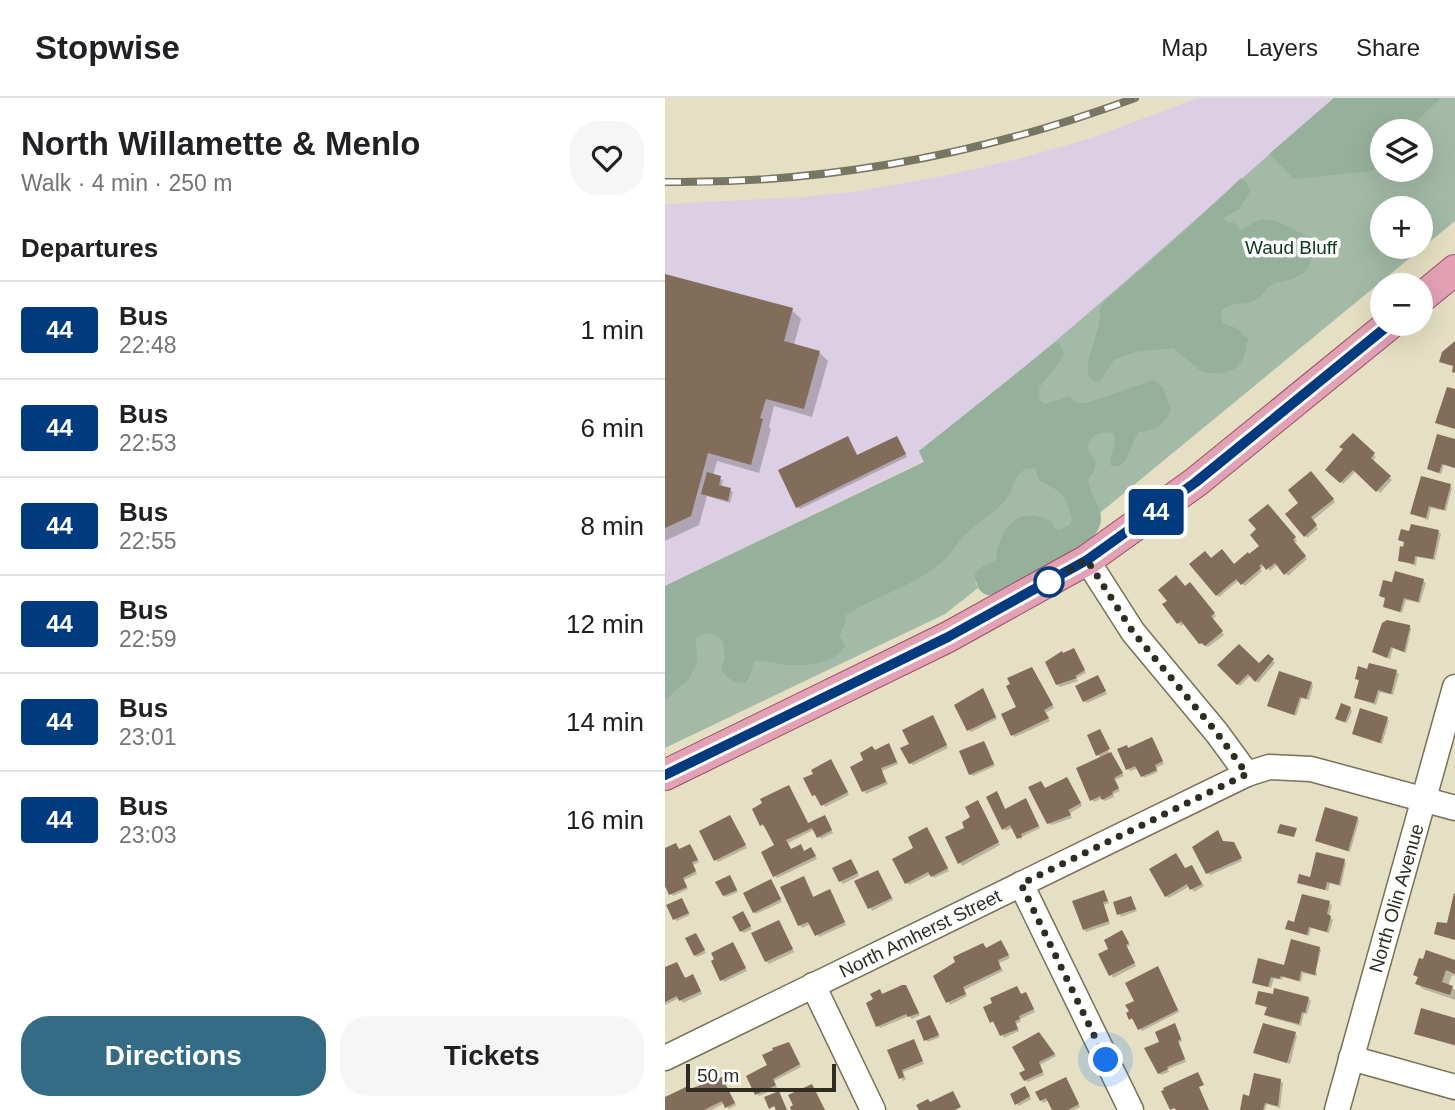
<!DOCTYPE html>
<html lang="en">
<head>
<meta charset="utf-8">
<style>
	:root { --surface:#fff; --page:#f6f6f6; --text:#202124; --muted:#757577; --line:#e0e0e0; --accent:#346c86 }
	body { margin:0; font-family:Arial,sans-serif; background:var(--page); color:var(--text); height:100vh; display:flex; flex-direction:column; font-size:26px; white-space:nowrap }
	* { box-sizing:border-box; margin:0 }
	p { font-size:23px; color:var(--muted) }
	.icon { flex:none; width:38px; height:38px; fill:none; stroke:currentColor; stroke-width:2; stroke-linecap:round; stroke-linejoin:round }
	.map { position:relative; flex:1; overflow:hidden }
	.panel { display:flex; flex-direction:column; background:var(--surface); width:665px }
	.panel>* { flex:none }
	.badge { padding:0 14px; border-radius:5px; font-size:24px; line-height:46px }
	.fabs { position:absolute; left:705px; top:21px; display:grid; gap:14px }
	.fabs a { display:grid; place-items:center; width:63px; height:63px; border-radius:50%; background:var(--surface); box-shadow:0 7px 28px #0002; font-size:35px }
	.scale { position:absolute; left:21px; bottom:18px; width:150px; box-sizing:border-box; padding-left:7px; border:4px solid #2f2d22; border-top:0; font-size:19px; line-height:24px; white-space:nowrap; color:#2f2d22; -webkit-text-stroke:5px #fff; paint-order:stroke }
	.you { position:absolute; width:35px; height:35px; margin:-18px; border:5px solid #fff; border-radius:50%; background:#1a73e8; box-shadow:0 0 0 10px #1a73e833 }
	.map>.badge { position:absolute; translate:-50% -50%; box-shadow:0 0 0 4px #fff }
	h2 { padding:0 21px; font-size:26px; line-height:63px }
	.round { display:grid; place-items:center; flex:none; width:74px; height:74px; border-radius:28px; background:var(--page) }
	.summary { display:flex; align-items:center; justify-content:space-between; height:119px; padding:0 21px }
	h1 { font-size:33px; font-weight:700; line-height:52px }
	.cta { display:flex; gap:14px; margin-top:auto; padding:14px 21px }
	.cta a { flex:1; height:80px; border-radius:28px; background:var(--accent); color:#fff; font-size:28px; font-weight:700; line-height:80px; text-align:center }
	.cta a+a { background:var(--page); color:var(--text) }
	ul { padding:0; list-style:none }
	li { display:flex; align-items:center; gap:21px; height:98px; padding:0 21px; border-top:2px solid var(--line) }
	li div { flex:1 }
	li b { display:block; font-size:26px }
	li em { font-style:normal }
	li .badge { min-width:77px; font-weight:700; text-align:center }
	header { display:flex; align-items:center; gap:42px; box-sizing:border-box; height:98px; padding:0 35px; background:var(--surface); border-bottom:2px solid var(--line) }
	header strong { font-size:33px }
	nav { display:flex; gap:38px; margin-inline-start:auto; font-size:24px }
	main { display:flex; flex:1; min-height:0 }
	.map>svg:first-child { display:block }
	.industrial { fill:#ddcfe3 }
	.green { fill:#a3baa7; fill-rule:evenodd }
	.forest { fill:#96b19b }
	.shadow { fill:#0003 }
	.building { fill:#816d5a }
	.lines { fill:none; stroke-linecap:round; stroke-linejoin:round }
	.minor-casing { stroke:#767158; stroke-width:27 }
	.major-casing { stroke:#984f62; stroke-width:32 }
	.minor { stroke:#fff; stroke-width:24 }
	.major { stroke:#e3a1b5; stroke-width:30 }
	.rail-casing { stroke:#787563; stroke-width:8 }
	.rail { stroke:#fff; stroke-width:5; stroke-dasharray:16; stroke-linecap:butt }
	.line-casing { stroke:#fff; stroke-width:16 }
	.line { stroke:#003b80; stroke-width:10 }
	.walk { stroke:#2f2d22; stroke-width:7; stroke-dasharray:0 12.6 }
	.stop-dot { fill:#fff; stroke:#003b80; stroke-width:3.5 }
	.labels { text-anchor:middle; stroke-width:7; stroke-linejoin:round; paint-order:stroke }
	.park-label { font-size:19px; fill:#0b391a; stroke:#fff }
	.street-label { font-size:19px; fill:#2f2d22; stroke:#fff }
</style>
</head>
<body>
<header>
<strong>Stopwise</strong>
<nav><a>Map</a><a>Layers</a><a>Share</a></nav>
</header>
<main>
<section class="panel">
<div class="summary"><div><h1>North Willamette &amp; Menlo</h1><p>Walk · 4 min · 250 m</p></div><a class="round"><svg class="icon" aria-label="heart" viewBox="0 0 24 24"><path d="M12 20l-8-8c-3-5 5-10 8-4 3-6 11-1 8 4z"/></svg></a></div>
<h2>Departures</h2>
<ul>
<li><span class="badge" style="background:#003b80;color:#fff">44</span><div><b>Bus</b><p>22:48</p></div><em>1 min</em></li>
<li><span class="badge" style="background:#003b80;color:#fff">44</span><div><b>Bus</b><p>22:53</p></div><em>6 min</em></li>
<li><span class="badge" style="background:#003b80;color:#fff">44</span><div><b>Bus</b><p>22:55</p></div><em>8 min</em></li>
<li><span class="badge" style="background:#003b80;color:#fff">44</span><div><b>Bus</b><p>22:59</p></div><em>12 min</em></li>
<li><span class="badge" style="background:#003b80;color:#fff">44</span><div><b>Bus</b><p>23:01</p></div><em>14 min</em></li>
<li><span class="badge" style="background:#003b80;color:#fff">44</span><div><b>Bus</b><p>23:03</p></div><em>16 min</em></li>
</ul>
<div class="cta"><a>Directions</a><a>Tickets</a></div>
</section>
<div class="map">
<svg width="790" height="1012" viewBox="0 0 790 1012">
	<rect width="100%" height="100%" fill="#e5e0c3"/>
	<polygon class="industrial" points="533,0 669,0 439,204 309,311 254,353 259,363 0,488 0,106 138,99 194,93 278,78 353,61 426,40"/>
	<path class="green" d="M669,0H790V123L419,428L310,484L313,490L280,516L0,650V488L259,364L254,353C399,243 531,119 669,0ZM718,33H756V72H718ZM718,110H756V149H718Z"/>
	<g class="forest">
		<polygon points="669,0 776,0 741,33 718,33 717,66 707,73 629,81 604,56"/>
		<path d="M576,80L582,85L585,94L574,111L559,120L562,124H567L573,128L575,133C581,130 585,126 590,124C606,116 627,131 641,138C647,160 651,173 624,182C619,183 613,184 608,186C599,191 597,201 587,204C574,207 564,204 556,214L557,225L571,230L583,241L579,260L571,270L556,276L537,274L508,250L470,254L449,262L434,285C405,279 441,231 434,212L439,204L522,131Z"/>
		<path d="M394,245L399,255L396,262L374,290L375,303L380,306L404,299L412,305H421L489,282L498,290L506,313C498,327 489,334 473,334L460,363L454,368H446C444,356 452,348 449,336C439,331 418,339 424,353C426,357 429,360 431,364L429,373L423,382C424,397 440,411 435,427C433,434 427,440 421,444C409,453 332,500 322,497C313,495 310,483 310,475L318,468L331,462C334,430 354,405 387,424L389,430L394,432L404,427L407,422C401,395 397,395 374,382L370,371L363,370C350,375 349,389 342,400C332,414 313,424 301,436C294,442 290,451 284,457C257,486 214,496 181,517L180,526L174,538L180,547C167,574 117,568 93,562L89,564L84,580L80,585C69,585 61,581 56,570L60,560L58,544C50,534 42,533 31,540L32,564L24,581L0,602V488L259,364L254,353L388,246Z"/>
	</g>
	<g class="shadow">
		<polygon points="0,178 127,212 136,221 129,247 154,254 163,263 147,319 109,308 104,329 106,331 94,375 52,363 48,378 58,382 56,389 68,394 65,405 42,398 34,427 0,443"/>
		<polygon points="688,337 711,359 707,363 727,382 715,395 691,373 678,386 663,372"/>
		<polygon points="234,342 242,359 135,411 132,408 193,359"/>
		<polygon points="790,343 790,370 779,367 776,376 767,373 764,371"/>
		<polygon points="646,375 670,404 647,423 653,431 642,440 622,416 636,405"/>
		<polygon points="785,388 787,390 781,413 766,410 763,422 747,416"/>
		<polygon points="603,408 632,443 629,445 642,461 623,478 613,466 605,473 600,467 595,471 597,473 580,488 574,482 554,499 526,466 546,462 569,468 597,448 594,432"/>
		<polygon points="773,433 776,436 770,462 752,459 751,468 734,462 741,445 735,442"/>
		<polygon points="758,483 761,485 755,505 741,502 737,515 720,509 722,501 716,497 728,486"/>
		<polygon points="525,487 551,518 547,521 559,537 543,549 535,545 520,525 516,528 500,507"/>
		<polygon points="744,528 746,531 741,555 728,550 725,561 709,554"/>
		<polygon points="409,552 421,575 411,580 413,583 395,589 392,586"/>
		<polygon points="603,558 610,565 593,585 586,577 575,588 555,567 594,568"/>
		<polygon points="369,573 389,610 380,615 385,623 350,639 348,637 353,610"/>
		<polygon points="731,574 734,576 728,597 715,594 711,607 691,600 694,583 692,581"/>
		<polygon points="433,579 442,596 422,605 419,603"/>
		<polygon points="646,585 648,588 644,602 637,600 631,618 604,608"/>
		<polygon points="320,595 332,621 306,634 304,632"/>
		<polygon points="685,610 687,613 682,625 675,623 672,620"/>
		<polygon points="722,620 724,623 717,646 689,635"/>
		<polygon points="270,622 283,650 248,667 245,665 246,646"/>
		<polygon points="437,635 444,655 459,678 450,682 455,693 448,696 449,699 440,703 437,700 429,704 427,702 436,660 433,657"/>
		<polygon points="489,643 499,666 491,670 493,674 479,680 473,670 465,673 463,671"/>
		<polygon points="321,647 330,668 308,678 305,676"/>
		<polygon points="226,650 233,666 217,673 223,686 201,696 199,693 210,654"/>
		<polygon points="168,666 184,697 160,709 153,698 149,697"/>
		<polygon points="404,683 417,708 405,715 407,720 386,727 383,725 381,691"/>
		<polygon points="124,689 144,726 162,721 168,735 156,741 150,731 123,745 126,753 148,754 152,761 112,780 110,778 111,748 101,728 99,729 97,727 89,711"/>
		<polygon points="334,698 341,713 361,702 375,730 357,739 356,742 348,729 341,733 338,730"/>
		<polygon points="315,707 335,747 297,768 282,740 301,730"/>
		<polygon points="692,720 694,723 685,754 652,743"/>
		<polygon points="67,722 82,750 53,764 51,762"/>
		<polygon points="264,733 284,773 269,780 266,776 244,787 242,785 250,750"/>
		<polygon points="559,745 568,746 577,763 545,777 543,775"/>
		<polygon points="27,750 34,764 28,767 32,776 19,782 23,791 8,798 0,784 0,752 15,753"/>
		<polygon points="679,763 681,765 676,788 665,785 663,793 634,784 646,781"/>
		<polygon points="188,765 194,778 178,786 175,783"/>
		<polygon points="529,771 539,788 529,794 525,788 504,800 501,798 521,772"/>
		<polygon points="213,774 228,802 207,813 192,784"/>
		<polygon points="67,781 73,794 61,799 59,797"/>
		<polygon points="141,782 149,800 167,795 181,827 154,839 146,826 137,830 135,827"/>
		<polygon points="108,785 117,804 91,816 89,814"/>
		<polygon points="439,794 444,805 439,807 445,826 421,834 419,831"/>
		<polygon points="466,800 472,813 456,819 450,805"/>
		<polygon points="18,804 25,817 12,823 10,821"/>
		<polygon points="664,805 667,807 664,819 668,822 664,835 646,830 644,838 622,831"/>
		<polygon points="80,818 87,831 79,835 76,833"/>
		<polygon points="114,824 129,854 104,866 101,863"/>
		<polygon points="31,837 41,855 32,859 30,857"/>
		<polygon points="459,837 465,847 462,849 471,868 448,880 435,857 446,851"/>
		<polygon points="338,847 345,860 334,865 338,873 299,892 302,898 285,907 270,878 292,864"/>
		<polygon points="70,848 82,873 59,884 57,882"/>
		<polygon points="654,850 656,852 651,872 652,878 638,875 636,884 618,879 617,882 609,880 606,890 589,884"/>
		<polygon points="790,864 790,878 787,877 783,888 790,892 790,902 758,891 752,885 754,880 750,877"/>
		<polygon points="12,866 21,881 30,881 37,896 18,905 14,900 0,907 0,871"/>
		<polygon points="495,873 514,914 477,933 470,922 466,921 471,903"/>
		<polygon points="241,889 255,917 247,921 244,918 215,930 213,928 210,902 215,893 218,897"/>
		<polygon points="361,896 370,914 355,921 356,923 351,926 354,933 339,940 331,925 326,924"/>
		<polygon points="643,900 646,903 642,916 639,915 636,928 604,919 601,917 603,910 592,905"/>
		<polygon points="265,919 275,939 263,944 261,942"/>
		<polygon points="790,921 790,948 751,936"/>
		<polygon points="512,930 517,943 514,945 521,964 503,971 504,974 496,977 494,975 496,945"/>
		<polygon points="630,936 632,938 625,966 590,955"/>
		<polygon points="376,938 391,958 375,967 379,977 363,984 360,982 362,972"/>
		<polygon points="250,945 259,966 238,974 241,981 238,983 224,953"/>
		<polygon points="126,948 136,969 109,983 112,990 94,998 92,996 105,967"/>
		<polygon points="57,981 71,1007 64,1011 60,1005 46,1012 1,1012 0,1001"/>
		<polygon points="615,983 618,985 615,1010 602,1006 600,1012 576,1012 586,1000"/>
		<polygon points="403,984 415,1009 409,1012 389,1012 384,1002 378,1005 376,1002"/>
		<polygon points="362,993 366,1001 354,1008 352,1006"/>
	</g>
	<g class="building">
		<polygon points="0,176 128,210 119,243 155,253 139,311 101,301 95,320 98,321 86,367 43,355 26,418 0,430"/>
		<polygon points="790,243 790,275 787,274 788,268 774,264 777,254"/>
		<polygon points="782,289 790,291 790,331 770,325"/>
		<polygon points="688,335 710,355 706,360 726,378 711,394 688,372 675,385 660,372 678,351 674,349"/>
		<polygon points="772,336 790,341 790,370 777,366 774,375 762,371"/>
		<polygon points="183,338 192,357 232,338 241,356 131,410 113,372"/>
		<polygon points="646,373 669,401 646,419 652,427 639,439 620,416 633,405 623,392"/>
		<polygon points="42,374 56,378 54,387 66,390 63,403 36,396"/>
		<polygon points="756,378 786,386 779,412 764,408 761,420 745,416"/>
		<polygon points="603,406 631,439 628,442 641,458 619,477 610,465 601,472 597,466 594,468 596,470 576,487 571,481 551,498 524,466 540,453 546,460 557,451 569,466 583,454 584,456 594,448 585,437 591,431 583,422"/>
		<polygon points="746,426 774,432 768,461 750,458 749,466 733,463 735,448 738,449 739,444 733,442 736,431 744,433"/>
		<polygon points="730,473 759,481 753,504 739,500 735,514 718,509 720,500 714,498 718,482 727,484"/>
		<polygon points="511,477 520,488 525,484 550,515 546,518 558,533 540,548 537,545 534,546 516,523 512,526 497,506 502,503 493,492"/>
		<polygon points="722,522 745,527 745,529 739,554 726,549 722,560 707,554 717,525"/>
		<polygon points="574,546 594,565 603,556 609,561 590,584 583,576 572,587 552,567"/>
		<polygon points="409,550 420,572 410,578 412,580 391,587 380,564 397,553 398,555"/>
		<polygon points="704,565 732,572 726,596 713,592 709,605 689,600 694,582 690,581 693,568 702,571"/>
		<polygon points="367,569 388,607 379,612 384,620 346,638 336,616 351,609 341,588 345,586 342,580"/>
		<polygon points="614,573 647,584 641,601 635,599 629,617 602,608"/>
		<polygon points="433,577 441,593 418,604 410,588"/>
		<polygon points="318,590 331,619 302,633 289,607"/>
		<polygon points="676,605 686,609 680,624 670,621"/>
		<polygon points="695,610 723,619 715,645 687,636"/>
		<polygon points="268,617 282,647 244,666 235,650 244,646 237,632"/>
		<polygon points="435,631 445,651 431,658 422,637"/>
		<polygon points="487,639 498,663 490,667 492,672 476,679 470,668 461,672 452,651 462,647 463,650"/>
		<polygon points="319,643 329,666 304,677 294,653"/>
		<polygon points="224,645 232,664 216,670 221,684 197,694 185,669 198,662 195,655 207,648 210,652"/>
		<polygon points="446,654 458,675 449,680 454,690 447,694 448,696 437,702 435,698 425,703 411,670"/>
		<polygon points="166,661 183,694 156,708 150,697 147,698 138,680 148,676 146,672"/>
		<polygon points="402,679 416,705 403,712 406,717 382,726 363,689 376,683 380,690"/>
		<polygon points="124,687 143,725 160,717 167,732 152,740 147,730 121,742 126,751 136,746 139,753 146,749 151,758 108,779 96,754 109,747 98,726 95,728 87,711 97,705 95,701"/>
		<polygon points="332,693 340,711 361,700 374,728 356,736 357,739 352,741 345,727 337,732 321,699"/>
		<polygon points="313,702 334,744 293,766 280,739 299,730 297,724 305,719 300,709"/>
		<polygon points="660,709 693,719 683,753 650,743"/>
		<polygon points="65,717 81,747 49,763 34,733"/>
		<polygon points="615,726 632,730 629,739 612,735"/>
		<polygon points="262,729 283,770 266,779 263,774 240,786 227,761 248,750 243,739"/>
		<polygon points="553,732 558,743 569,744 577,760 541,776 527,749"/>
		<polygon points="11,745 14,751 25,746 33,762 27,764 31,773 18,780 22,789 4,797 0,788 0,750"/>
		<polygon points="651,754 680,761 674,787 662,784 660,792 632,785 634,776 645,779"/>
		<polygon points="511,755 520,770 527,767 537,786 525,792 522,786 500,799 484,771"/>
		<polygon points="186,761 193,775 174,784 167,770"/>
		<polygon points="213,772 227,800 203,811 189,783"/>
		<polygon points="65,777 72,792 58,798 50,784"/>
		<polygon points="139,778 148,799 165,791 180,824 150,838 143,824 133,828 115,789"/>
		<polygon points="106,781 116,801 88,815 78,795"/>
		<polygon points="439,792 443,803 438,804 444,823 418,832 407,803"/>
		<polygon points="789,795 790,796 790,842 769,836 772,824 782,825"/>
		<polygon points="637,796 665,803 662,816 666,818 662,834 644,829 642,837 620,831 623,822 629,824"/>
		<polygon points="466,798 471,811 452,817 448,804"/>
		<polygon points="17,800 24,815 8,822 1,807"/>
		<polygon points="78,813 86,828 75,834 67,819"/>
		<polygon points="114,822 128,851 100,864 86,835"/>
		<polygon points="457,832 464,845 461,847 470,865 444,878 433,856 443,851 439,842"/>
		<polygon points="31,835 40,852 29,858 20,840"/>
		<polygon points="626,841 655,849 650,877 636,873 634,883 616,878 614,881 606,879 603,889 587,885 593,860 619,867"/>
		<polygon points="336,842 344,857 333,862 336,871 298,889 301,896 281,905 268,878 290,864 288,859 318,845 321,850"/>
		<polygon points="68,844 81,870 55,883 46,863 49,861 46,855"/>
		<polygon points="761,852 790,862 790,876 781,872 777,884 788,888 785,897 750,886 753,879 748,877 754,860 758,861"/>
		<polygon points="12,864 20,880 28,876 36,893 14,903 12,898 0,904 0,869"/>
		<polygon points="493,868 513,912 473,932 467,920 464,922 461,915 464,913 460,907 469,903 460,885"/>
		<polygon points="237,887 241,887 254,915 243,919 241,916 211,929 201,905 208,901 205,896 215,891 217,896"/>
		<polygon points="352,888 356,896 361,894 369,911 354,918 355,921 350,923 353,931 335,938 328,923 325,925 318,909 327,905 325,900"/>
		<polygon points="609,890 644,899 640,915 637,914 634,926 599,917 602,909 590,906 593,893 608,896"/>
		<polygon points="756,910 790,920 790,947 749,936"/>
		<polygon points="265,917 274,937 259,943 251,923"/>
		<polygon points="510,925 516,941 513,943 520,961 502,969 503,971 493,976 479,950 494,944 490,934"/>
		<polygon points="598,925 631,934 622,965 588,955"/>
		<polygon points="374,934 390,956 374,964 378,974 359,983 354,975 360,972 347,949"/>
		<polygon points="249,941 258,963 237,972 239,979 234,981 222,952"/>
		<polygon points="124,944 135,966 108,981 111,987 90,997 81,978 102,967 97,957 108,952 107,950"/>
		<polygon points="533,974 539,987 534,989 544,1012 511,1012 509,1010 505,1012 496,993 499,992 498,990"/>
		<polygon points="589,975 616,981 613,1008 600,1005 598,1012 575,1012 578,996 584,998"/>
		<polygon points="57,979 70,1005 60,1010 57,1003 39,1012 0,1012 0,999 23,988 25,991"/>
		<polygon points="401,979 414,1006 403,1012 387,1012 381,1000 375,1003 370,994"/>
		<polygon points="147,986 160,1012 126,1012 125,1009 128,1007 123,997"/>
		<polygon points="360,988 365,998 350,1007 345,996"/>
		<polygon points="114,993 122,1012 111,1012 109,1008 104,1011 99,999"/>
		<polygon points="288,993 296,1009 290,1012 254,1012 251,1007 263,1001 265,1004"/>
	</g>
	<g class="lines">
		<defs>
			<g id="minor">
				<polyline points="422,462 468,534 552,635 582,676"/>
				<polyline points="356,786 466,1012"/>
				<polyline points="148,887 208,1012"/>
				<polyline points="0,960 582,676 604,669 646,671 790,710"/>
				<polyline points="686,960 790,989"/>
				<polyline points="672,1012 790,589"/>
			</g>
			<g id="major">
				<polyline points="756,200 790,172"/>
				<polyline points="0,677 283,539 422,462 531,384 725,226"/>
			</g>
		</defs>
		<use href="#minor" class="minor-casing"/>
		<use href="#major" class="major-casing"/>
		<use href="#minor" class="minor"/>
		<use href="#major" class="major"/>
		<defs>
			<path id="rail" d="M0,84C161,86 319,56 470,0"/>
		</defs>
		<use href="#rail" class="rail-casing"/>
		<use href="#rail" class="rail"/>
	</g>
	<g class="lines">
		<defs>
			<polyline id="line" points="0,677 283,539 422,462 531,384 725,226"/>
		</defs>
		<use href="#line" class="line-casing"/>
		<use href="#line" class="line"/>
		<polyline class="walk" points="384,484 422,462 468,534 552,635 582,676 356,786 441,962"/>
	</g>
	<circle class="stop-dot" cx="384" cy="484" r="14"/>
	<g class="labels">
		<g class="park-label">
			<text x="626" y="156">Waud Bluff</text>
		</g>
		<g class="street-label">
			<text transform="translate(731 800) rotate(-74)" y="7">North Olin Avenue</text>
			<text transform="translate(255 835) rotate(-26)" y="7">North Amherst Street</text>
		</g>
	</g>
</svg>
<div class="fabs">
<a><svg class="icon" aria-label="layers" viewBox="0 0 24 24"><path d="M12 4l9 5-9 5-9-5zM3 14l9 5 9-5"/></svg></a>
<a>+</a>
<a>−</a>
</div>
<div class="scale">50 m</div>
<div class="you" style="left:441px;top:962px"></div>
<b class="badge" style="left:491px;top:414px;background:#003b80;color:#fff">44</b>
</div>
</main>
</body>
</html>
